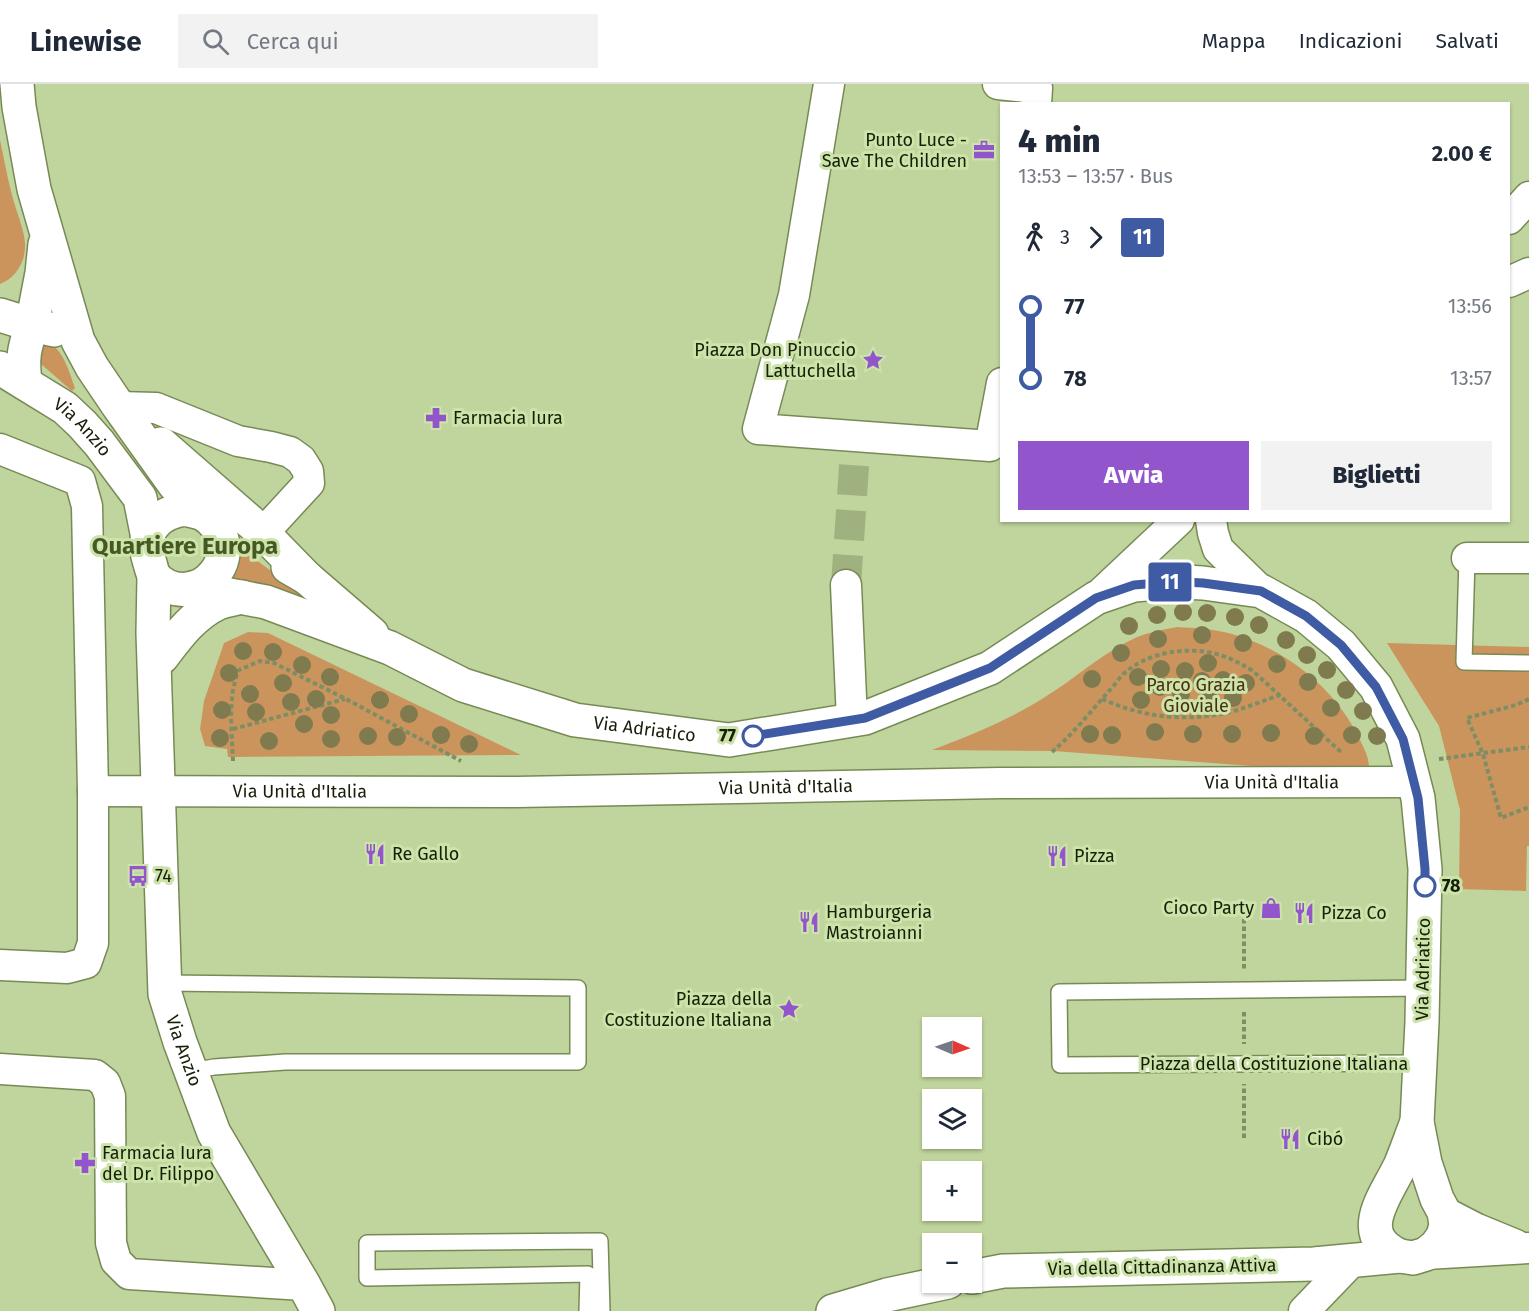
<!DOCTYPE html>
<html lang="it">
<head>
<meta charset="utf-8">
<style>
	:root { --surface:#fff; --page:#f2f2f3; --text:#1f2937; --muted:#747a83; --line:#e0e1e3; --accent:#9255cb }
	body { margin:0; font-family:"Fira Sans",sans-serif; background:var(--page); color:var(--text); height:100vh; display:flex; flex-direction:column; font-size:22px; white-space:nowrap }
	* { box-sizing:border-box; margin:0 }
	p { font-size:20px; color:var(--muted) }
	.icon { flex:none; width:33px; height:33px; fill:none; stroke:currentColor; stroke-width:2; stroke-linecap:round; stroke-linejoin:round }
	.map { position:relative; flex:1; overflow:hidden }
	.details { position:absolute; left:1000px; top:18px; width:510px; height:420px; display:flex; flex-direction:column; background:var(--surface); border-radius:0px; box-shadow:0 2px 4px #0004 }
	.details>* { flex:none }
	.badge { padding:0 12px; border-radius:4px; font-size:21px; line-height:39px }
	.needle { width:39px; rotate:92deg }
	.controls { position:absolute; left:922px; top:933px; display:grid; gap:12px }
	.controls a { display:grid; place-items:center; width:60px; height:60px; border-radius:0px; background:var(--surface); box-shadow:0 2px 4px #0004; font-size:30px }
	.map>.badge { position:absolute; translate:-50% -50%; box-shadow:0 0 0 3px #fff }
	.legs { display:flex; align-items:center; gap:9px; height:66px; padding:0 18px; font-size:20px }
	.legs p { margin-inline-start:auto }
	.overview { display:flex; align-items:center; justify-content:space-between; height:102px; padding:0 18px }
	h1 { font-size:33px; font-weight:800; line-height:45px }
	.primary-button { display:flex; gap:12px; margin-top:auto; padding:12px 18px }
	.primary-button a { flex:1; height:69px; border-radius:0px; background:var(--accent); color:#fff; font-size:24px; font-weight:800; line-height:69px; text-align:center }
	.primary-button a+a { background:var(--page); color:var(--text) }
	ul { padding:0 18px; list-style:none }
	li { display:flex; align-items:center; gap:21px; height:72px; font-size:22px }
	li i { display:grid; place-items:center; width:9px; height:100%; margin:0 8px; background:currentColor }
	li i::after { content:''; width:15px; height:15px; margin:-8px; border:4px solid; border-radius:50%; background:var(--surface) }
	li p { margin-inline-start:auto }
	li:first-child i { background:linear-gradient(#0000 50%,currentColor 0) }
	li:last-child i { background:linear-gradient(currentColor 50%,#0000 0) }
	header { display:flex; align-items:center; gap:36px; box-sizing:border-box; height:84px; padding:0 30px; background:var(--surface); border-bottom:2px solid var(--line) }
	header strong { font-size:28px }
	nav { display:flex; gap:33px; margin-inline-start:auto; font-size:21px }
	.search { width:420px; height:54px; background:var(--page); display:flex; align-items:center; gap:15px; box-sizing:border-box; padding:0 21px; border-radius:0px; color:var(--muted); font-size:22px }
	.map>svg:first-child { display:block }
	.green { fill:#cb945d }
	.lines { fill:none; stroke-linecap:round; stroke-linejoin:round }
	.street-tunnel { stroke:#9eb17f; stroke-width:30; stroke-dasharray:30 15; stroke-linecap:butt }
	.lane-casing { stroke:#778a55; stroke-width:18 }
	.street-casing { stroke:#778a55; stroke-width:33 }
	.secondary-casing { stroke:#778a55; stroke-width:36 }
	.path { stroke:#7e8e64; stroke-width:4; stroke-dasharray:4.5 3; stroke-linecap:butt }
	.lane { stroke:#fff; stroke-width:15 }
	.street { stroke:#fff; stroke-width:30 }
	.secondary { stroke:#fff; stroke-width:33 }
	.tree { fill:#807a4f }
	.line-1-casing { stroke:#fff; stroke-width:14 }
	.line-1 { stroke:#3e5ba3; stroke-width:9 }
	.stop-1-dot { fill:#fff; stroke:#3e5ba3; stroke-width:3 }
	.labels { text-anchor:middle; stroke-width:6; stroke-linejoin:round; paint-order:stroke }
	.poi-label { font-size:18px; fill:#171f09; stroke:#cce3aa; text-anchor:start }
	.street-label { font-size:18px; fill:#171f09; stroke:#cce3aa }
	.park-label { font-size:18px; fill:#4c2f10; stroke:#cce3aa }
	.stop-label { font-size:18px; font-weight:bold; fill:#171f09; stroke:#cce3aa; text-anchor:end }
	.district-label { font-size:24px; font-weight:bold; fill:#465824; stroke:#cce3aa }
</style>
</head>
<body>
<header>
<strong>Linewise</strong>
<div class="search"><svg class="icon" aria-label="search" viewBox="0 0 24 24"><circle cx="10" cy="10" r="6"/><path d="M15 15l6 6"/></svg>Cerca qui</div>
<nav><a>Mappa</a><a>Indicazioni</a><a>Salvati</a></nav>
</header>
<div class="map">
<svg width="1529" height="1227" viewBox="0 0 1529 1227">
	<rect width="100%" height="100%" fill="#c0d59d"/>
	<g class="green">
		<path d="M0,56C4,74 7,93 12,111C15,124 25,147 25,160C26,177 16,194 0,200Z"/>
		<path d="M50,260C64,267 70,290 75,304L72,307L41,280L38,273L41,263Z"/>
		<polygon points="231,461 245,468 308,514 307,519 245,504 227,491"/>
		<path d="M1177,543C1196,544 1214,545 1232,550C1292,567 1343,611 1366,669C1369,676 1369,684 1370,691L1054,667L932,666C971,651 1009,636 1045,613C1073,596 1099,572 1129,557C1144,549 1161,546 1177,543Z"/>
		<polygon points="248,548 268,549 521,671 228,673 227,665 205,662 200,645 204,617 224,559"/>
		<polygon points="1387,559 1529,563 1529,762 1527,762 1526,807 1459,805 1460,726 1439,642"/>
	</g>
	<g class="lines">
		<polyline class="street-tunnel" points="846,501 856,353"/>
		<defs>
			<g id="lane">
				<polyline points="1467,474 1464,578 1529,579"/>
				<polyline points="164,899 578,904 578,978 285,978 214,983 191,987"/>
				<polyline points="1421,979 1060,981 1059,908 1423,904"/>
				<polyline points="587,1227 588,1190 367,1194 367,1159 600,1157 602,1227"/>
			</g>
			<g id="street">
				<polyline points="829,0 794,211 758,345 990,362 1002,299"/>
				<polyline points="998,0 1037,4 1036,20"/>
				<polyline points="1509,135 1529,113"/>
				<polyline points="1509,198 1529,189"/>
				<polyline points="119,323 156,324 238,357 271,363 290,368 301,376 308,387 309,399 263,449"/>
				<path id="s1" d="M0,365L80,397L87,422L93,707L517,708L1000,699L1414,698"/>
				<polyline points="1211,436 1213,449 1218,465 1261,507"/>
				<polyline points="1467,474 1529,474"/>
				<polyline points="846,501 852,636"/>
				<polyline points="1096,514 1179,436"/>
				<polyline points="0,881 67,884 86,879 93,859 93,707"/>
				<polyline points="0,985 95,991 105,999 110,1012 111,1159 116,1177 129,1190 304,1201"/>
				<polyline points="1444,1128 1477,1145 1516,1161"/>
				<polyline points="1426,1170 1529,1164"/>
				<polyline points="1304,1227 1352,1177"/>
			</g>
			<g id="secondary">
				<polyline points="17,0 19,23 34,105 78,257 92,283 119,323 174,400 198,428"/>
				<polyline points="0,231 32,241 42,189 45,160"/>
				<path id="s2" d="M0,284L65,324L82,340L99,359L140,414L148,454"/>
				<path d="M25,299C22,273 24,265 32,241L54,246"/>
				<polyline points="161,360 263,449 307,494"/>
				<path d="M185,425C191,427 197,427 203,430C224,442 230,471 215,489C201,508 172,512 155,493C152,489 151,482 149,476C140,447 158,429 185,425Z"/>
				<polyline points="288,483 307,494 372,550"/>
				<path id="s3" d="M154,492L153,549L165,910L180,958L214,1049L304,1201L318,1227"/>
				<path id="s4" d="M193,504L266,518L390,564L463,601L575,636L729,656L865,634L990,584L1096,514L1134,501L1181,497L1184,498L1203,499L1261,507L1306,532L1341,561L1376,603L1403,655L1418,714L1425,785L1422,938L1417,1038L1425,1079L1437,1115L1444,1128L1446,1141L1443,1152L1436,1162L1426,1170L1413,1174L1400,1172L1314,1180L1003,1187L972,1193"/>
				<path d="M162,573C178,552 193,531 218,519C226,516 234,515 242,513"/>
				<path d="M1400,1172C1353,1151 1385,1113 1400,1082C1406,1068 1411,1053 1417,1038"/>
				<polyline points="833,1227 887,1211 948,1198"/>
			</g>
		</defs>
		<use href="#lane" class="lane-casing"/>
		<use href="#street" class="street-casing"/>
		<use href="#secondary" class="secondary-casing"/>
		<g class="path">
			<path d="M1102,615C1142,633 1183,638 1226,629C1244,625 1262,617 1280,611"/>
			<polyline points="1529,615 1516,621 1467,634 1483,670 1501,734 1529,723"/>
			<polyline points="233,645 345,615"/>
			<path d="M1052,668C1072,651 1091,627 1109,607C1115,601 1120,592 1127,587C1151,567 1191,562 1220,571C1232,575 1242,580 1253,587L1341,668"/>
			<polyline points="1439,675 1529,663"/>
			<path d="M233,677C232,648 227,613 239,586L260,577L274,579L346,615L461,677"/>
			<polyline points="1244,835 1244,885"/>
			<polyline points="1244,928 1244,960"/>
			<polyline points="1244,1054 1244,1000"/>
		</g>
		<use href="#lane" class="lane"/>
		<use href="#street" class="street"/>
		<use href="#secondary" class="secondary"/>
	</g>
	<g class="tree">
		<circle cx="1183" cy="528" r="9"/>
		<circle cx="1207" cy="529" r="9"/>
		<circle cx="1157" cy="531" r="9"/>
		<circle cx="1235" cy="533" r="9"/>
		<circle cx="1259" cy="541" r="9"/>
		<circle cx="1129" cy="542" r="9"/>
		<circle cx="1202" cy="551" r="9"/>
		<circle cx="1158" cy="555" r="9"/>
		<circle cx="1286" cy="556" r="9"/>
		<circle cx="1243" cy="559" r="9"/>
		<circle cx="243" cy="567" r="9"/>
		<circle cx="273" cy="568" r="9"/>
		<circle cx="1121" cy="569" r="9"/>
		<circle cx="1307" cy="571" r="9"/>
		<circle cx="1208" cy="579" r="9"/>
		<circle cx="1277" cy="580" r="9"/>
		<circle cx="302" cy="581" r="9"/>
		<circle cx="1161" cy="585" r="9"/>
		<circle cx="1327" cy="586" r="9"/>
		<circle cx="1185" cy="587" r="9"/>
		<circle cx="229" cy="589" r="9"/>
		<circle cx="330" cy="593" r="9"/>
		<circle cx="1138" cy="593" r="9"/>
		<circle cx="1092" cy="595" r="9"/>
		<circle cx="1223" cy="596" r="9"/>
		<circle cx="1202" cy="597" r="9"/>
		<circle cx="1308" cy="598" r="9"/>
		<circle cx="283" cy="599" r="9"/>
		<circle cx="1246" cy="599" r="9"/>
		<circle cx="1160" cy="603" r="9"/>
		<circle cx="1346" cy="606" r="9"/>
		<circle cx="250" cy="610" r="9"/>
		<circle cx="1181" cy="610" r="9"/>
		<circle cx="1233" cy="614" r="9"/>
		<circle cx="316" cy="615" r="9"/>
		<circle cx="1209" cy="615" r="9"/>
		<circle cx="380" cy="616" r="9"/>
		<circle cx="1141" cy="616" r="9"/>
		<circle cx="291" cy="618" r="9"/>
		<circle cx="1331" cy="624" r="9"/>
		<circle cx="222" cy="626" r="9"/>
		<circle cx="1363" cy="627" r="9"/>
		<circle cx="256" cy="628" r="9"/>
		<circle cx="409" cy="630" r="9"/>
		<circle cx="331" cy="631" r="9"/>
		<circle cx="304" cy="640" r="9"/>
		<circle cx="1155" cy="648" r="9"/>
		<circle cx="1271" cy="649" r="9"/>
		<circle cx="1090" cy="650" r="9"/>
		<circle cx="1193" cy="650" r="9"/>
		<circle cx="1232" cy="650" r="9"/>
		<circle cx="441" cy="651" r="9"/>
		<circle cx="1112" cy="651" r="9"/>
		<circle cx="1352" cy="651" r="9"/>
		<circle cx="368" cy="652" r="9"/>
		<circle cx="1314" cy="652" r="9"/>
		<circle cx="1377" cy="652" r="9"/>
		<circle cx="397" cy="653" r="9"/>
		<circle cx="220" cy="654" r="9"/>
		<circle cx="331" cy="655" r="9"/>
		<circle cx="269" cy="657" r="9"/>
		<circle cx="469" cy="660" r="9"/>
	</g>
	<g class="lines">
		<defs>
			<polyline id="line-1" points="753,652 865,634 990,584 1096,514 1134,501 1181,497 1184,498 1203,499 1261,507 1306,532 1341,561 1376,603 1403,655 1418,714 1425,785 1425,802"/>
		</defs>
		<use href="#line-1" class="line-1-casing"/>
		<use href="#line-1" class="line-1"/>
	</g>
	<defs>
		<symbol id="office-bare" viewBox="-9 -9 18 18"><path d="M-6-3h4V-5.5h4V-3h4V5H-6ZM-1-4.5V-3h2v-1.5ZM-6 0V1H6V0Z" fill="#9255cb" stroke="#cce3aa" stroke-width="2.5" paint-order="stroke"/></symbol>
		<symbol id="sight-bare" viewBox="-9 -9 18 18"><path d="M0-6L1.8-2.2L6-1.7L2.9 1.2L3.7 5.4L0 3.3L-3.7 5.4L-2.9 1.2L-6-1.7L-1.8-2.2Z" fill="#9255cb" stroke="#cce3aa" stroke-width="2.5" paint-order="stroke"/></symbol>
		<symbol id="pharmacy-bare" viewBox="-9 -9 18 18"><path d="M-2-6h4v4h4v4h-4v4h-4v-4h-4v-4h4Z" fill="#9255cb" stroke="#cce3aa" stroke-width="2.5" paint-order="stroke"/></symbol>
		<symbol id="restaurant-bare" viewBox="-9 -9 18 18"><path d="M-5-6h1v4h1v-4h1v4h1v-4h1v5L-1.5 .5V6h-2V.5L-5-1ZM5-6V6H3V1.5H1.5Q1.5-4 5-6Z" fill="#9255cb" stroke="#cce3aa" stroke-width="2.5" paint-order="stroke"/></symbol>
		<symbol id="bus-bare" viewBox="-9 -9 18 18"><path d="M-5-6H5V4H4V6H2V4H-2V6H-4V4H-5ZM-3.5-4V0h7V-4ZM-3.5 1.2v1.5H-2V1.2ZM2 1.2v1.5H3.5V1.2Z" fill="#9255cb" stroke="#cce3aa" stroke-width="2.5" paint-order="stroke"/></symbol>
		<symbol id="shop-bare" viewBox="-9 -9 18 18"><path d="M-5-2.5h2.3a2.7 3.5 0 0 1 5.4 0H5L5.5 6h-11ZM-1.5-2.5h3a1.5 2.3 0 0 0-3 0Z" fill="#9255cb" stroke="#cce3aa" stroke-width="2.5" paint-order="stroke"/></symbol>
	</defs>
	<g fill-rule="evenodd">
		<use href="#office-bare" x="969" y="51" width="30" height="30"/>
		<use href="#sight-bare" x="858" y="261" width="30" height="30"/>
		<use href="#pharmacy-bare" x="421" y="319" width="30" height="30"/>
		<use href="#restaurant-bare" x="360" y="755" width="30" height="30"/>
		<use href="#restaurant-bare" x="1042" y="757" width="30" height="30"/>
		<use href="#bus-bare" x="123" y="777" width="30" height="30"/>
		<use href="#shop-bare" x="1256" y="809" width="30" height="30"/>
		<use href="#restaurant-bare" x="1289" y="814" width="30" height="30"/>
		<use href="#restaurant-bare" x="794" y="823" width="30" height="30"/>
		<use href="#sight-bare" x="774" y="910" width="30" height="30"/>
		<use href="#restaurant-bare" x="1275" y="1040" width="30" height="30"/>
		<use href="#pharmacy-bare" x="70" y="1064" width="30" height="30"/>
	</g>
	<g class="stop-1-dot">
		<circle cx="753" cy="652" r="10"/>
		<circle cx="1425" cy="802" r="10"/>
	</g>
	<g class="labels">
		<g class="poi-label">
			<text x="967" y="62" text-anchor="end">Punto Luce -<tspan x="967" dy="21">Save The Children</tspan></text>
			<text x="856" y="272" text-anchor="end">Piazza Don Pinuccio<tspan x="856" dy="21">Lattuchella</tspan></text>
			<text x="453" y="340">Farmacia Iura</text>
			<text x="392" y="776">Re Gallo</text>
			<text x="1074" y="778">Pizza</text>
			<text x="155" y="798">74</text>
			<text x="1254" y="830" text-anchor="end">Cioco Party</text>
			<text x="826" y="834">Hamburgeria<tspan x="826" dy="21">Mastroianni</tspan></text>
			<text x="1321" y="835">Pizza Co</text>
			<text x="772" y="921" text-anchor="end">Piazza della<tspan x="772" dy="21">Costituzione Italiana</tspan></text>
			<text x="1307" y="1061">Cibó</text>
			<text x="102" y="1075">Farmacia Iura<tspan x="102" dy="21">del Dr. Filippo</tspan></text>
		</g>
		<g class="street-label">
			<text dy="6" stroke="none"><textPath href="#s2" startOffset="102">Via Anzio</textPath></text>
			<text dy="6" stroke="none"><textPath href="#s4" startOffset="476">Via Adriatico</textPath></text>
			<text dy="6" stroke="none"><textPath href="#s1" startOffset="1576">Via Unità d'Italia</textPath></text>
			<text dy="6" stroke="none"><textPath href="#s1" startOffset="1090">Via Unità d'Italia</textPath></text>
			<text dy="6" stroke="none"><textPath href="#s1" startOffset="604">Via Unità d'Italia</textPath></text>
			<text transform="translate(1423 885) rotate(-89)" y="6">Via Adriatico</text>
			<text dy="6" stroke="none"><textPath href="#s3" startOffset="478">Via Anzio</textPath></text>
			<text x="1274" y="986">Piazza della Costituzione Italiana</text>
			<text transform="translate(1162 1183) rotate(-1)" y="6">Via della Cittadinanza Attiva</text>
		</g>
		<g class="park-label">
			<text x="1196" y="607">Parco Grazia<tspan x="1196" dy="21">Gioviale</tspan></text>
		</g>
		<g class="stop-label">
			<text x="736" y="658">77</text>
			<text x="1442" y="808" text-anchor="start">78</text>
		</g>
		<g class="district-label">
			<text x="185" y="470">Quartiere Europa</text>
		</g>
	</g>
</svg>
<div class="controls">
<a><svg class="needle" viewBox="-14 -14 28 28"><path d="M0-13l5 13h-10z" fill="#e53935"/><path d="M0 13l5-13h-10z" fill="#747a83"/></svg></a>
<a><svg class="icon" aria-label="layers" viewBox="0 0 24 24"><path d="M12 4l9 5-9 5-9-5zM3 14l9 5 9-5"/></svg></a>
<a>+</a>
<a>−</a>
</div>
<b class="badge" style="left:1170px;top:498px;background:#3e5ba3;color:#fff">11</b>
<section class="details">
<div class="overview"><div><h1>4 min</h1><p>13:53 – 13:57 · Bus</p></div><b>2.00 €</b></div>
<div class="legs"><svg class="icon" aria-label="walk" viewBox="0 0 24 24"><circle cx="13" cy="4" r="2"/><path d="M13 8l-2 6 4 7M11 14l-3 7M7 12l3-4h3l4 4"/></svg>3<svg class="icon" aria-label="forward" viewBox="0 0 24 24"><path d="M9 5l7 7-7 7"/></svg><b class="badge" style="background:#3e5ba3;color:#fff">11</b></div>
<ul>
<li><i style="color:#3e5ba3"></i><b>77</b><p>13:56</p></li>
<li><i style="color:#3e5ba3"></i><b>78</b><p>13:57</p></li>
</ul>
<div class="primary-button"><a>Avvia</a><a>Biglietti</a></div>
</section>
</div>
</body>
</html>
